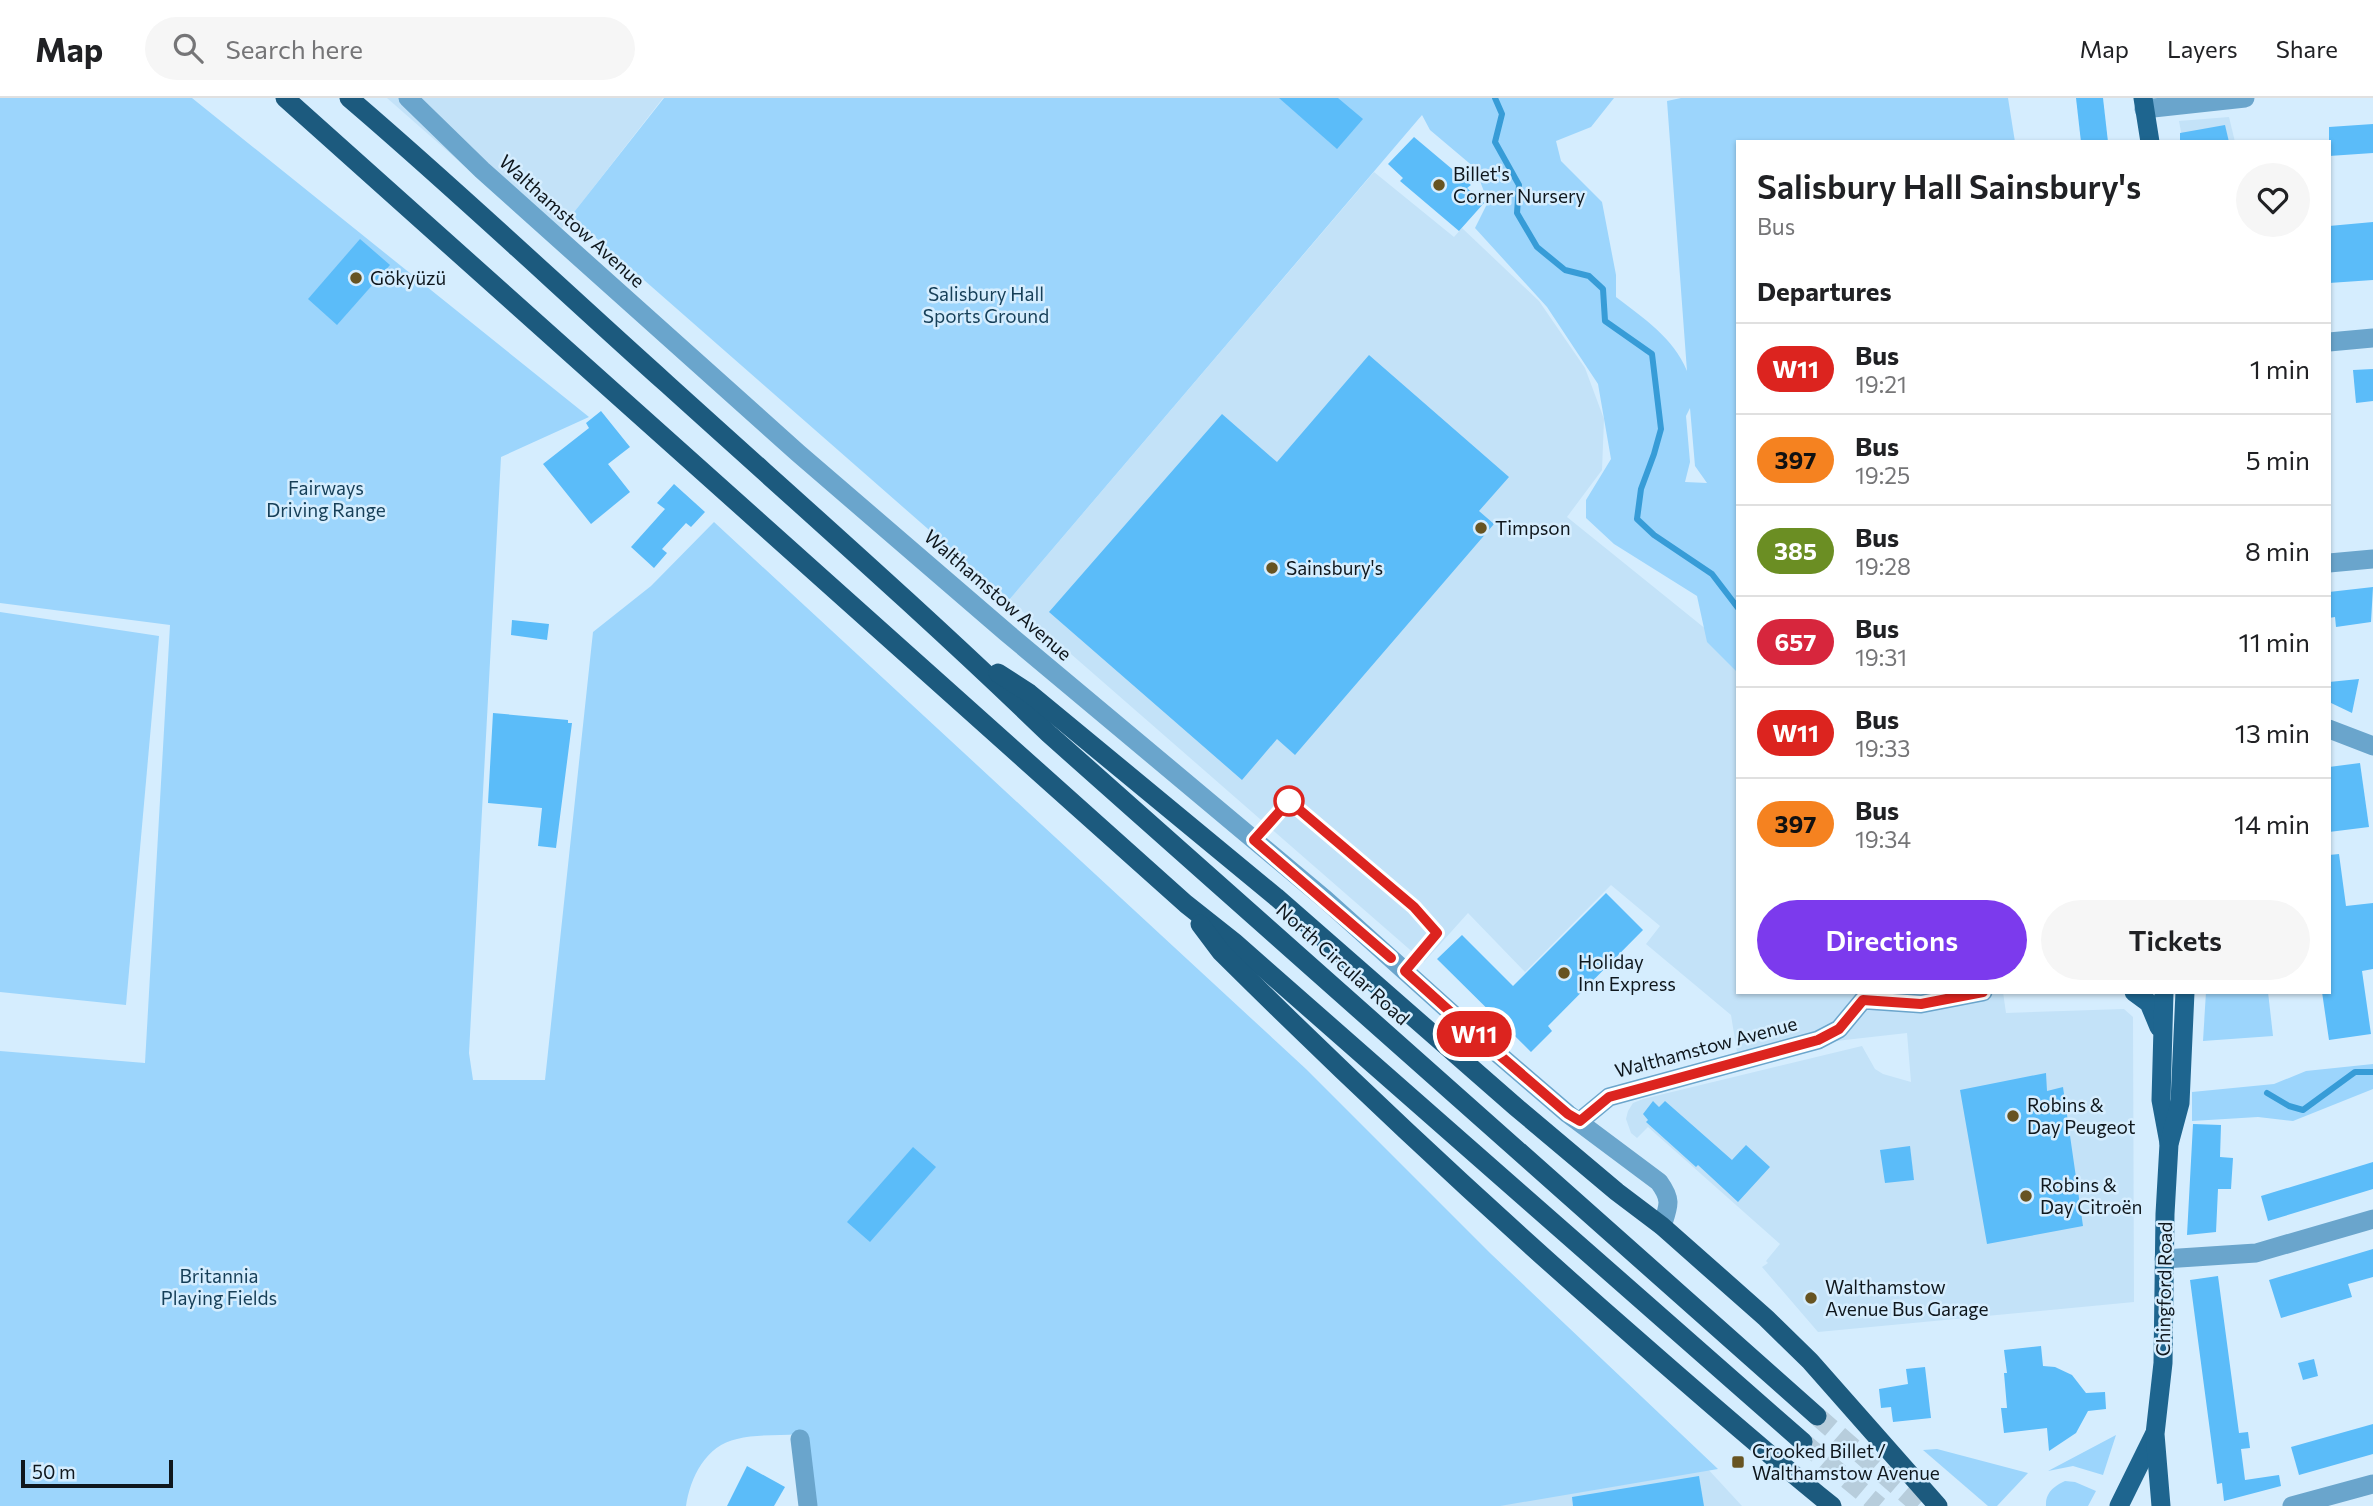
<!DOCTYPE html>
<html lang="en">
<head>
<meta charset="utf-8">
<style>
	:root { --surface:#fff; --page:#f6f6f6; --text:#202124; --muted:#757577; --line:#e0e0e0; --accent:#7c3aed }
	body { margin:0; font-family:Commissioner,sans-serif; background:var(--page); color:var(--text); height:100vh; display:flex; flex-direction:column; font-size:26px; white-space:nowrap }
	* { box-sizing:border-box; margin:0 }
	p { font-size:23px; color:var(--muted) }
	.icon { flex:none; width:38px; height:38px; fill:none; stroke:currentColor; stroke-width:2; stroke-linecap:round; stroke-linejoin:round }
	.map { position:relative; flex:1; overflow:hidden }
	.panel { position:absolute; left:1736px; top:42px; width:595px; height:854px; display:flex; flex-direction:column; background:var(--surface); border-radius:0px; box-shadow:0 2px 5px #0004 }
	.panel>* { flex:none }
	.badge { padding:0 14px; border-radius:23px; font-size:24px; line-height:46px }
	.scale { position:absolute; left:21px; bottom:18px; width:152px; box-sizing:border-box; padding-left:7px; border:4px solid #0f171d; border-top:0; font-size:19px; line-height:24px; white-space:nowrap; color:#0f171d; -webkit-text-stroke:5px #d5edfe; paint-order:stroke }
	.map>.badge { position:absolute; translate:-50% -50%; box-shadow:0 0 0 4px #fff }
	h2 { padding:0 21px; font-size:26px; line-height:63px }
	.round { display:grid; place-items:center; flex:none; width:74px; height:74px; border-radius:37px; background:var(--page) }
	.headline { display:flex; align-items:center; justify-content:space-between; height:119px; padding:0 21px }
	h1 { font-size:33px; font-weight:600; line-height:52px }
	.button { display:flex; gap:14px; margin-top:auto; padding:14px 21px }
	.button a { flex:1; height:80px; border-radius:42px; background:var(--accent); color:#fff; font-size:28px; font-weight:600; line-height:80px; text-align:center }
	.button a+a { background:var(--page); color:var(--text) }
	ul { padding:0; list-style:none }
	li { display:flex; align-items:center; gap:21px; height:91px; padding:0 21px; border-top:2px solid var(--line) }
	li div { flex:1 }
	li b { display:block; font-size:26px }
	li em { font-style:normal }
	li .badge { min-width:77px; font-weight:700; text-align:center }
	header { display:flex; align-items:center; gap:42px; box-sizing:border-box; height:98px; padding:0 35px; background:var(--surface); border-bottom:2px solid var(--line) }
	header strong { font-size:33px }
	nav { display:flex; gap:38px; margin-inline-start:auto; font-size:24px }
	.search { width:490px; height:63px; background:var(--page); display:flex; align-items:center; gap:18px; box-sizing:border-box; padding:0 24px; border-radius:38px; color:var(--muted); font-size:26px }
	.map>svg:first-child { display:block }
	.built { fill:#c3e2f8 }
	.green { fill:#9cd5fc; fill-rule:evenodd }
	.lines { fill:none; stroke-linecap:round; stroke-linejoin:round }
	.stream { stroke:#379cd7; stroke-width:6 }
	.building { fill:#5bbcf9 }
	.trunk-tunnel { stroke:#b7cddc; stroke-width:19; stroke-dasharray:19 10; stroke-linecap:butt }
	.minor { stroke:#6aa5cc; stroke-width:19 }
	.primary { stroke:#1e658f; stroke-width:19 }
	.trunk { stroke:#1c5a7e; stroke-width:19 }
	.line-casing { stroke:#fff; stroke-width:16 }
	.line { stroke:#dc241f; stroke-width:10 }
	.poi-dot { fill:#675422; stroke:#d5edfe; stroke-width:2.5 }
	.stop-dot { fill:#fff; stroke:#dc241f; stroke-width:3.5 }
	.labels { text-anchor:middle; stroke-width:5; stroke-linejoin:round; paint-order:stroke }
	.poi-label { font-size:19px; fill:#0f171d; stroke:#d5edfe; text-anchor:start }
	.street-label { font-size:19px; fill:#0f171d; stroke:#d5edfe }
	.park-label { font-size:19px; fill:#163f58; stroke:#d5edfe }
</style>
</head>
<body>
<header>
<strong>Map</strong>
<div class="search"><svg class="icon" aria-label="search" viewBox="0 0 24 24"><circle cx="10" cy="10" r="6"/><path d="M15 15l6 6"/></svg>Search here</div>
<nav><a>Map</a><a>Layers</a><a>Share</a></nav>
</header>
<div class="map">
<svg width="2373" height="1408" viewBox="0 0 2373 1408">
	<rect width="100%" height="100%" fill="#d5edfe"/>
	<g class="built">
		<polygon points="387,0 663,0 551,144"/>
		<polygon points="2229,19 2235,44 2183,44 2179,23"/>
		<polygon points="1374,74 1454,139 1462,130 1539,203 1585,270 1604,321 1602,372 1567,419 1738,557 1738,894 2003,894 2006,915 2124,911 2133,919 2134,1204 1818,1234 1762,1169 1768,1165 1766,1163 1780,1146 1648,1029 1637,1040 1631,1035 1626,1021 1628,1013 1633,1005 1643,1001 1862,948 1875,971 1883,976 1911,984 1907,935 1737,954 1731,917 1646,846 1660,828 1611,787 1525,874 1468,815 1424,864 1009,502"/>
		<polygon points="1706,1369 1742,1408 1474,1408"/>
	</g>
	<g class="green">
		<path d="M0,0H192L589,319L501,359L469,955L473,982H545L593,534L651,488L714,424L1306,971L1490,1155L1718,1371L1500,1408H816L798,1336C779,1338 756,1336 737,1341C706,1347 690,1380 686,1408H0V953L145,965L170,527L0,505Z"/>
		<path d="M664,0H1614L1591,29L1556,43L1561,63L1602,104L1616,177V199C1644,221 1673,239 1687,273L1667,3L1681,0H2008L2015,44H1738V575L1707,544L1697,498L1614,446L1586,420V402L1611,361L1598,286L1547,209L1475,130L1488,104L1475,70L1430,32L1422,17L1009,502L571,118ZM1690,310L1695,368L1707,385L1685,384L1690,364L1686,318Z"/>
		<polygon points="0,514 159,538 126,907 0,894"/>
		<polygon points="2206,894 2268,894 2273,938 2203,943"/>
		<polygon points="2373,966 2373,991 2293,1023 2258,1019 2192,1023 2192,994 2274,986 2306,973"/>
		<polygon points="2116,1337 2103,1377 2073,1368 2048,1373"/>
		<polygon points="1937,1351 2028,1375 1997,1408 1988,1408 1923,1352"/>
		<path d="M2065,1383L2075,1384L2096,1393L2088,1408H2046C2045,1395 2054,1388 2065,1383Z"/>
	</g>
	<g class="lines">
		<g class="stream">
			<polyline points="1495,0 1502,16 1495,44 1519,87 1517,115 1537,149 1565,172 1589,178 1603,191 1605,223 1652,256 1661,331 1654,356 1641,391 1637,421 1654,437 1712,476 1738,510"/>
			<polyline points="2267,995 2289,1008 2303,1012 2355,974 2373,974"/>
		</g>
	</g>
	<g class="building">
		<polygon points="1279,0 1338,0 1363,21 1337,51"/>
		<polygon points="2076,0 2103,0 2108,44 2081,44"/>
		<polygon points="2373,26 2373,55 2329,58 2329,29"/>
		<polygon points="2225,27 2229,44 2180,44 2180,35"/>
		<polygon points="1414,39 1471,87 1467,90 1484,105 1459,133 1400,83 1403,80 1388,66"/>
		<polygon points="2373,124 2373,182 2329,185 2329,128"/>
		<polygon points="360,141 390,167 337,227 308,201"/>
		<polygon points="1369,257 1509,379 1479,413 1494,426 1295,657 1277,641 1242,682 1049,514 1222,316 1277,364"/>
		<polygon points="2373,271 2373,303 2356,305 2353,272"/>
		<polygon points="601,313 630,349 608,366 630,394 591,426 543,366 589,330 586,325"/>
		<polygon points="674,386 705,414 691,429 686,425 662,451 667,455 654,470 631,449 665,411 657,405"/>
		<polygon points="2373,489 2371,524 2336,529 2335,519 2329,520 2329,494"/>
		<polygon points="512,522 549,526 547,542 511,537"/>
		<polygon points="2359,581 2352,615 2329,604 2329,584"/>
		<polygon points="493,615 568,622 568,625 572,625 556,750 538,748 542,710 488,705"/>
		<polygon points="2360,665 2369,729 2329,734 2329,669"/>
		<polygon points="2339,756 2346,808 2373,805 2373,871 2362,873 2371,936 2329,942 2322,894 2329,894 2329,757"/>
		<polygon points="1606,795 1643,832 1548,928 1552,933 1531,954 1437,861 1462,837 1513,888"/>
		<polygon points="2046,975 2047,993 2063,989 2083,1128 1987,1146 1960,992"/>
		<polygon points="1653,1003 1659,1009 1665,1003 1732,1062 1746,1047 1770,1069 1738,1104 1698,1067 1696,1069 1646,1024 1648,1022 1643,1016"/>
		<polygon points="2193,1026 2221,1027 2220,1059 2233,1060 2231,1091 2218,1091 2216,1134 2187,1137"/>
		<polygon points="1910,1048 1914,1082 1885,1085 1880,1052"/>
		<polygon points="913,1049 936,1069 870,1144 847,1124"/>
		<polygon points="2373,1064 2373,1091 2268,1123 2261,1098"/>
		<polygon points="2373,1151 2373,1179 2348,1186 2352,1199 2281,1220 2269,1182"/>
		<polygon points="2218,1178 2239,1335 2248,1334 2250,1350 2241,1351 2245,1382 2279,1377 2281,1388 2224,1403 2222,1385 2217,1386 2190,1182"/>
		<polygon points="2041,1248 2043,1268 2055,1269 2072,1277 2086,1295 2105,1294 2106,1311 2088,1313 2076,1335 2049,1353 2047,1330 2004,1335 2001,1310 2007,1310 2004,1275 2007,1275 2004,1252"/>
		<polygon points="2314,1261 2318,1278 2303,1282 2298,1265"/>
		<polygon points="1925,1269 1931,1320 1893,1324 1891,1309 1881,1310 1879,1291 1908,1286 1906,1271"/>
		<polygon points="2373,1326 2373,1356 2299,1377 2291,1349"/>
		<polygon points="747,1368 785,1389 774,1408 727,1408"/>
		<polygon points="1699,1378 1704,1408 1573,1408 1572,1399"/>
	</g>
	<g class="lines">
		<g class="trunk-tunnel">
			<polyline points="1817,1318 1920,1408"/>
			<polyline points="1803,1344 1879,1408"/>
		</g>
		<g class="minor">
			<path d="M408,0L482,72L798,355L1007,535L1326,802L1476,937L1568,1016L1659,1084C1672,1102 1669,1107 1662,1128"/>
			<polyline points="2144,11 2245,0"/>
			<polyline points="2329,244 2373,240"/>
			<polyline points="2329,465 2373,461"/>
			<polyline points="2329,631 2373,648"/>
			<polyline points="1580,1023 1609,999 1818,942 1839,931 1863,902 1921,906 1983,894"/>
			<polyline points="2164,1161 2256,1155 2373,1121"/>
			<polyline points="800,1341 808,1408"/>
			<polyline points="2292,1408 2373,1386"/>
		</g>
		<g class="primary">
			<polyline points="2143,0 2150,44"/>
			<polyline points="2134,894 2149,905 2159,929"/>
			<polyline points="2164,894 2161,1002 2169,1045"/>
			<polyline points="2119,1408 2154,1337"/>
			<polyline points="2161,1408 2155,1336 2163,1265 2165,1116 2169,1046 2180,1005 2185,894"/>
		</g>
		<g class="trunk">
			<polyline points="285,0 1186,806 1234,844 1803,1344"/>
			<path d="M349,0C458,93 561,191 667,286C795,402 925,516 1049,636L1817,1318"/>
			<polyline points="998,575 1029,595 1276,799 1516,1009 1617,1094 1662,1128 1766,1220 1810,1263 1938,1408"/>
			<path d="M1200,826L1221,854C1355,987 1493,1116 1635,1240C1700,1297 1765,1354 1832,1408"/>
		</g>
	</g>
	<g class="lines">
		<defs>
			<polyline id="line" points="1391,860 1254,742 1289,703 1414,809 1437,835 1405,873 1476,937 1568,1016 1580,1023 1609,999 1818,942 1839,931 1863,902 1921,906 1983,894"/>
		</defs>
		<use href="#line" class="line-casing"/>
		<use href="#line" class="line"/>
	</g>
	<g class="poi-dot">
		<circle cx="1439" cy="87" r="7"/>
		<circle cx="356" cy="180" r="7"/>
		<circle cx="1481" cy="430" r="7"/>
		<circle cx="1272" cy="470" r="7"/>
		<circle cx="1564" cy="875" r="7"/>
		<circle cx="2013" cy="1018" r="7"/>
		<circle cx="2026" cy="1098" r="7"/>
		<circle cx="1811" cy="1200" r="7"/>
		<rect x="1731" y="1357" width="14" height="14" rx="3.5"/>
	</g>
	<circle class="stop-dot" cx="1289" cy="703" r="14"/>
	<g class="labels">
		<g class="poi-label">
			<text x="1453" y="83">Billet's<tspan x="1453" dy="22">Corner Nursery</tspan></text>
			<text x="370" y="187">Gökyüzü</text>
			<text x="1495" y="437">Timpson</text>
			<text x="1286" y="477">Sainsbury's</text>
			<text x="1578" y="871">Holiday<tspan x="1578" dy="22">Inn Express</tspan></text>
			<text x="2027" y="1014">Robins &amp;<tspan x="2027" dy="22">Day Peugeot</tspan></text>
			<text x="2040" y="1094">Robins &amp;<tspan x="2040" dy="22">Day Citroën</tspan></text>
			<text x="1825" y="1196">Walthamstow<tspan x="1825" dy="22">Avenue Bus Garage</tspan></text>
			<text x="1752" y="1360">Crooked Billet /<tspan x="1752" dy="22">Walthamstow Avenue</tspan></text>
		</g>
		<g class="street-label">
			<text transform="translate(572 123) rotate(42)" y="7">Walthamstow Avenue</text>
			<text transform="translate(998 497) rotate(41)" y="7">Walthamstow Avenue</text>
			<text transform="translate(1343 866) rotate(42)" y="7">North Circular Road</text>
			<text transform="translate(1706 949) rotate(-15)" y="7">Walthamstow Avenue</text>
			<text transform="translate(2164 1191) rotate(-89)" y="7">Chingford Road</text>
		</g>
		<g class="park-label">
			<text x="986" y="203">Salisbury Hall<tspan x="986" dy="22">Sports Ground</tspan></text>
			<text x="326" y="397">Fairways<tspan x="326" dy="22">Driving Range</tspan></text>
			<text x="219" y="1185">Britannia<tspan x="219" dy="22">Playing Fields</tspan></text>
		</g>
	</g>
</svg>
<div class="scale">50 m</div>
<b class="badge" style="left:1474px;top:936px;background:#dc241f;color:#fff">W11</b>
<section class="panel">
<div class="headline"><div><h1>Salisbury Hall Sainsbury's</h1><p>Bus</p></div><a class="round"><svg class="icon" aria-label="heart" viewBox="0 0 24 24"><path d="M12 20l-8-8c-3-5 5-10 8-4 3-6 11-1 8 4z"/></svg></a></div>
<h2>Departures</h2>
<ul>
<li><span class="badge" style="background:#dc241f;color:#fff">W11</span><div><b>Bus</b><p>19:21</p></div><em>1 min</em></li>
<li><span class="badge" style="background:#f58220;color:#111">397</span><div><b>Bus</b><p>19:25</p></div><em>5 min</em></li>
<li><span class="badge" style="background:#6b8e23;color:#fff">385</span><div><b>Bus</b><p>19:28</p></div><em>8 min</em></li>
<li><span class="badge" style="background:#d7263d;color:#fff">657</span><div><b>Bus</b><p>19:31</p></div><em>11 min</em></li>
<li><span class="badge" style="background:#dc241f;color:#fff">W11</span><div><b>Bus</b><p>19:33</p></div><em>13 min</em></li>
<li><span class="badge" style="background:#f58220;color:#111">397</span><div><b>Bus</b><p>19:34</p></div><em>14 min</em></li>
</ul>
<div class="button"><a>Directions</a><a>Tickets</a></div>
</section>
</div>
</body>
</html>
